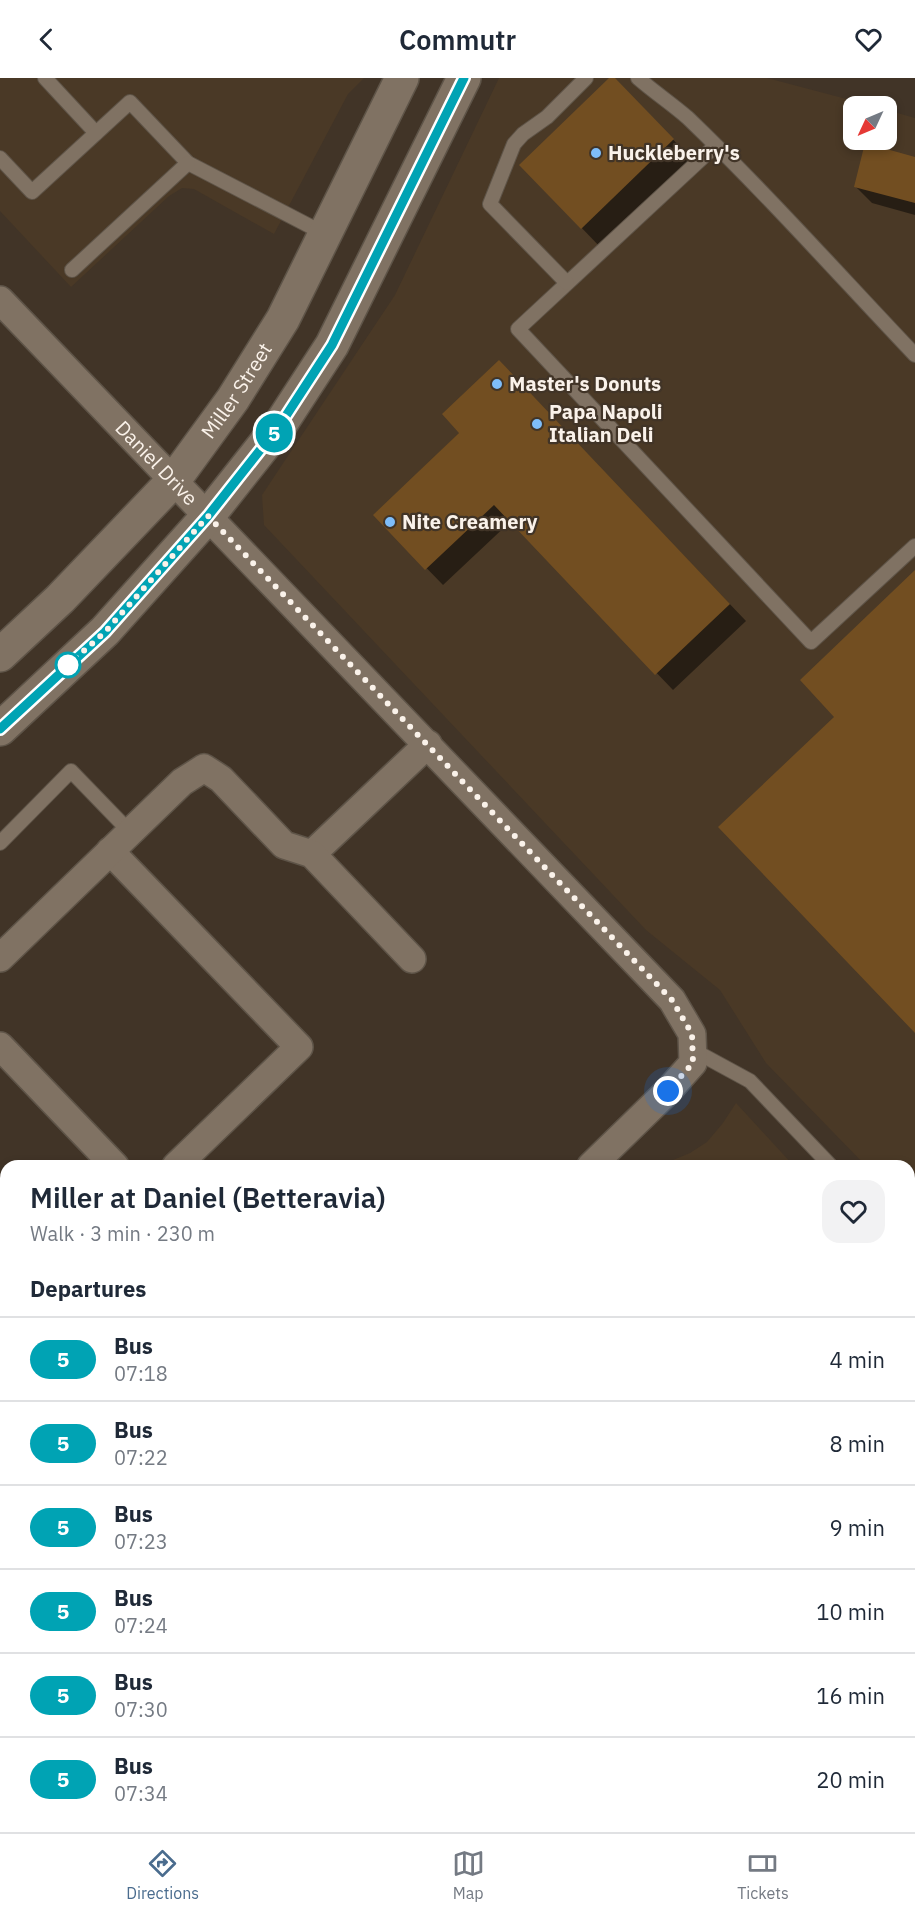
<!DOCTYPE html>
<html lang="en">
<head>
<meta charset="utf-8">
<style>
	:root { --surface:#fff; --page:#f2f2f3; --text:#1f2937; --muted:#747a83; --line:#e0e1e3; --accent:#4a6c8e }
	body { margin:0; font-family:"IBM Plex Sans",sans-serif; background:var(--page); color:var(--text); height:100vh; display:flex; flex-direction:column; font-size:22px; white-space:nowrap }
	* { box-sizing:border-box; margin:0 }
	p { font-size:20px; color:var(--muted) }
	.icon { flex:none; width:33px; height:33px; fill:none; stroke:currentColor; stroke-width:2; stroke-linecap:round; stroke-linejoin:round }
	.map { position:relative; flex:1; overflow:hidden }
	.drawer { position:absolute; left:0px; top:1082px; width:915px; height:674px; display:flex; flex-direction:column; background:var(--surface); border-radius:18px 18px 0 0; box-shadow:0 3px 9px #0003 }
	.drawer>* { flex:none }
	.badge { padding:0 12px; border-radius:20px; font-size:21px; line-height:39px }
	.needle { width:39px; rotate:226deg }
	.buttons { position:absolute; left:843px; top:18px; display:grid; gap:12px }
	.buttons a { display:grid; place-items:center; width:54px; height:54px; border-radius:12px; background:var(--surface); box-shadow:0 3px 9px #0003; font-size:30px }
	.you { position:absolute; width:30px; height:30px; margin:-15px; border:4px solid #fff; border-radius:50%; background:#1a73e8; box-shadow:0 0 0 9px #1a73e833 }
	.map>.badge { position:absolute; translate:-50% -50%; box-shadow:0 0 0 3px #fff }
	h2 { padding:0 30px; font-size:22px; line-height:54px }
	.round { display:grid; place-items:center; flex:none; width:63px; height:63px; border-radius:18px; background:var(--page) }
	.summary { display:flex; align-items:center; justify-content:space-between; height:102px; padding:0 30px }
	h1 { font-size:28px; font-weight:600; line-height:45px }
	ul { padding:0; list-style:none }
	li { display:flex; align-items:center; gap:18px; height:84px; padding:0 30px; border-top:2px solid var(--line) }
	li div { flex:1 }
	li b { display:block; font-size:22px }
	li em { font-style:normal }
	li .badge { min-width:66px; font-weight:700; text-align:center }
	header { display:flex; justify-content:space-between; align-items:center; height:78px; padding:0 30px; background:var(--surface); font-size:27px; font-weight:600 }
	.menu { display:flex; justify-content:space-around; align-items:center; height:84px; border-top:2px solid var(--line); background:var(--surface); font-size:16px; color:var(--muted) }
	.menu a { display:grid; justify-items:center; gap:3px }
	.menu .selected { color:var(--accent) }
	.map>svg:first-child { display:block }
	.built { fill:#4a3926 }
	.shadow { fill:#0007 }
	.building { fill:#724e21 }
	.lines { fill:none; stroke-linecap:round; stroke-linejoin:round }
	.service-casing { stroke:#5e5448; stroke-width:16 }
	.minor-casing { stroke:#5e5448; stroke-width:30 }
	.tertiary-casing { stroke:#5e5448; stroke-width:36 }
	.service { stroke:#807263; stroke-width:14 }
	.minor { stroke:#807263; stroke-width:27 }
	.tertiary { stroke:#807263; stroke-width:33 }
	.line-casing { stroke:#fff; stroke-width:14 }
	.line { stroke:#00a3b4; stroke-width:9 }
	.walk { stroke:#faf2ea; stroke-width:6; stroke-dasharray:0 10.8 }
	.poi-dot { fill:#7ebdf9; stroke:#413427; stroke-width:2 }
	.stop-dot { fill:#fff; stroke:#00a3b4; stroke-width:3 }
	.labels { text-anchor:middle; stroke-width:4.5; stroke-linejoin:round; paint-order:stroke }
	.poi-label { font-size:20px; font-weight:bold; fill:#faf2ea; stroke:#413427; text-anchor:start }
	.street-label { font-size:20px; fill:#faf2ea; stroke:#413427 }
</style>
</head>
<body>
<header><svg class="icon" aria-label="back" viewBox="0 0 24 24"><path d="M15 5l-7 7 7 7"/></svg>Commutr<svg class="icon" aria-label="heart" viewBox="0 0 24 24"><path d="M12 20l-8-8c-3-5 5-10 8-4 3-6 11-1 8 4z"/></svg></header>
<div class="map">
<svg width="915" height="1754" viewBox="0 0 915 1754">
	<rect width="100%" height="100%" fill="#413427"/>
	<g class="built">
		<polygon points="0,0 364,0 348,16 274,156 194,111 182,110 169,118 71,209 0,133"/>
		<polygon points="499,0 767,0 873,28 854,28 854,62 886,62 887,32 915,40 915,1140 909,1134 909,1088 865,1087 766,985 720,912 646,852 264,447 262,417 395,217"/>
		<polygon points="736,1025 793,1087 661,1087 690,1075 707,1064 723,1045"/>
		<polygon points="909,1210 915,1216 915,1754 561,1754 556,1749 909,1749"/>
	</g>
	<g class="shadow">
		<polygon points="611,0 613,0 694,83 603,172 521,87"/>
		<polygon points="915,81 915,137 872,125 855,108"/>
		<polygon points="515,301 746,543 673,612 511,443 443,507 375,437"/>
		<polygon points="689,1083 694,1088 684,1088"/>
		<polygon points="909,1216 915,1222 915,1303 909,1309"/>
		<polygon points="234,1749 371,1749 365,1754 228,1754"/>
	</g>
	<g class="building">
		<polygon points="609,0 615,0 674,61 581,151 519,87"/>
		<polygon points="865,65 915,79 915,125 854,109"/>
		<polygon points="499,282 730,526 655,597 494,427 425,492 373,437 459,355 442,336"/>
		<polygon points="915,492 915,955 718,749 834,639 800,602"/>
		<polygon points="909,1214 915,1220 915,1293 909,1299"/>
		<polygon points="231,1749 327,1749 322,1754 226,1754"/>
		<polygon points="494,1749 555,1749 560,1754 498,1754"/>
	</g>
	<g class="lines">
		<defs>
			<g id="service">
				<polyline points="45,0 96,55"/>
				<path d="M638,0C654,14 672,26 688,40C767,116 840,198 915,277"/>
				<polyline points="715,68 518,251 811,564 915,468"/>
				<polyline points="0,80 32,114 130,24 188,85 325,156"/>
				<polyline points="72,192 188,85"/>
				<polyline points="567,205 490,126 514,66 523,56 547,39 586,0"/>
				<polyline points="0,765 71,693 130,754"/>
				<polyline points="693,972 750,1003 831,1088"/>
				<polyline points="909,1168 915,1174"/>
				<polyline points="812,1749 817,1754"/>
				<polyline points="879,1749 883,1754"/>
				<polyline points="378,1754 379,1754"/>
			</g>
			<g id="minor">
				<path id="s1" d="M0,222L672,922L692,956L693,985L668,1013L591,1088"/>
				<polyline points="110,773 299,969 176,1088"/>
				<polyline points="312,776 428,666"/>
				<polyline points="0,880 182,704 204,690 221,701 284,767 312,776 412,881"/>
				<polyline points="0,968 115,1088"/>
				<polyline points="0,1657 6,1652"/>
			</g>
			<g id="tertiary">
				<path id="s2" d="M0,577L60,521L174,402L233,321L283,241L402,0"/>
				<polyline points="0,651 105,553 208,438 280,347 332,267 464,0"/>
			</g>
		</defs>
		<use href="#service" class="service-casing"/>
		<use href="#minor" class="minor-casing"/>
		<use href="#tertiary" class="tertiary-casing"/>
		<use href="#service" class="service"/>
		<use href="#minor" class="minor"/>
		<use href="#tertiary" class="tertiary"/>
	</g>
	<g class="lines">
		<defs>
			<polyline id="line" points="0,651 105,554 208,438 280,347 332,267 464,0"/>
		</defs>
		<use href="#line" class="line-casing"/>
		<use href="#line" class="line"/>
		<polyline class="walk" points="68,587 105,554 208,438 672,922 692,956 693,985 668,1013"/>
	</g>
	<g class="poi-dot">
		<circle cx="596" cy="75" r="6"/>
		<circle cx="497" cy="306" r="6"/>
		<circle cx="537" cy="346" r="6"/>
		<circle cx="390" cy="444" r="6"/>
	</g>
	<circle class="stop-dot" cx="68" cy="587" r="12"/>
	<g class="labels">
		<g class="poi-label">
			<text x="608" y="82">Huckleberry's</text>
			<text x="509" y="313">Master's Donuts</text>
			<text x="549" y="341">Papa Napoli<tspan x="549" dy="23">Italian Deli</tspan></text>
			<text x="402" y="451">Nite Creamery</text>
		</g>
		<g class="street-label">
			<text dy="7" stroke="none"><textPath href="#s2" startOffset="356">Miller Street</textPath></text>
			<text dy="7" stroke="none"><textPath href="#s1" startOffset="226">Daniel Drive</textPath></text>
		</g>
	</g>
</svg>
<div class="buttons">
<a><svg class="needle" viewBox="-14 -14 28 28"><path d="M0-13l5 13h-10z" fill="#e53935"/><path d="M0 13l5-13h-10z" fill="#747a83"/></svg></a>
</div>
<div class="you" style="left:668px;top:1013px"></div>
<b class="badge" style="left:274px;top:355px;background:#00a3b4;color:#fff">5</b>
<section class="drawer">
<div class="summary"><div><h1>Miller at Daniel (Betteravia)</h1><p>Walk · 3 min · 230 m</p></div><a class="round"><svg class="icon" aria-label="heart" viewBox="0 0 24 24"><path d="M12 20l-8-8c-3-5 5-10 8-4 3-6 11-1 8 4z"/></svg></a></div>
<h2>Departures</h2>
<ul>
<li><span class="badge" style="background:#00a3b4;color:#fff">5</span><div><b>Bus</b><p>07:18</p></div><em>4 min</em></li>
<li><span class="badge" style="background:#00a3b4;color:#fff">5</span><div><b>Bus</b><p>07:22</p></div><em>8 min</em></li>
<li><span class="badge" style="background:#00a3b4;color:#fff">5</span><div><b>Bus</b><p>07:23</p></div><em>9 min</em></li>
<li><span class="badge" style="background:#00a3b4;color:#fff">5</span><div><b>Bus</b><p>07:24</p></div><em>10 min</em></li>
<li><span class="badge" style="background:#00a3b4;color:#fff">5</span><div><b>Bus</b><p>07:30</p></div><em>16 min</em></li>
<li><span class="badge" style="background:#00a3b4;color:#fff">5</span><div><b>Bus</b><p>07:34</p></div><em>20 min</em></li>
</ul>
</section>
</div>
<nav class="menu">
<a class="selected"><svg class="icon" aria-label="directions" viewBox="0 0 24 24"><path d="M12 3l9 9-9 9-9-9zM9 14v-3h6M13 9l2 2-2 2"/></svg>Directions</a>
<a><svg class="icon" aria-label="map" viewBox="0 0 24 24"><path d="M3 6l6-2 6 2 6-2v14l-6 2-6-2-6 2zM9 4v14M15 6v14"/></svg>Map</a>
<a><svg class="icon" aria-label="tickets" viewBox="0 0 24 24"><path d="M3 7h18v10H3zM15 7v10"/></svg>Tickets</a>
</nav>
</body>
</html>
